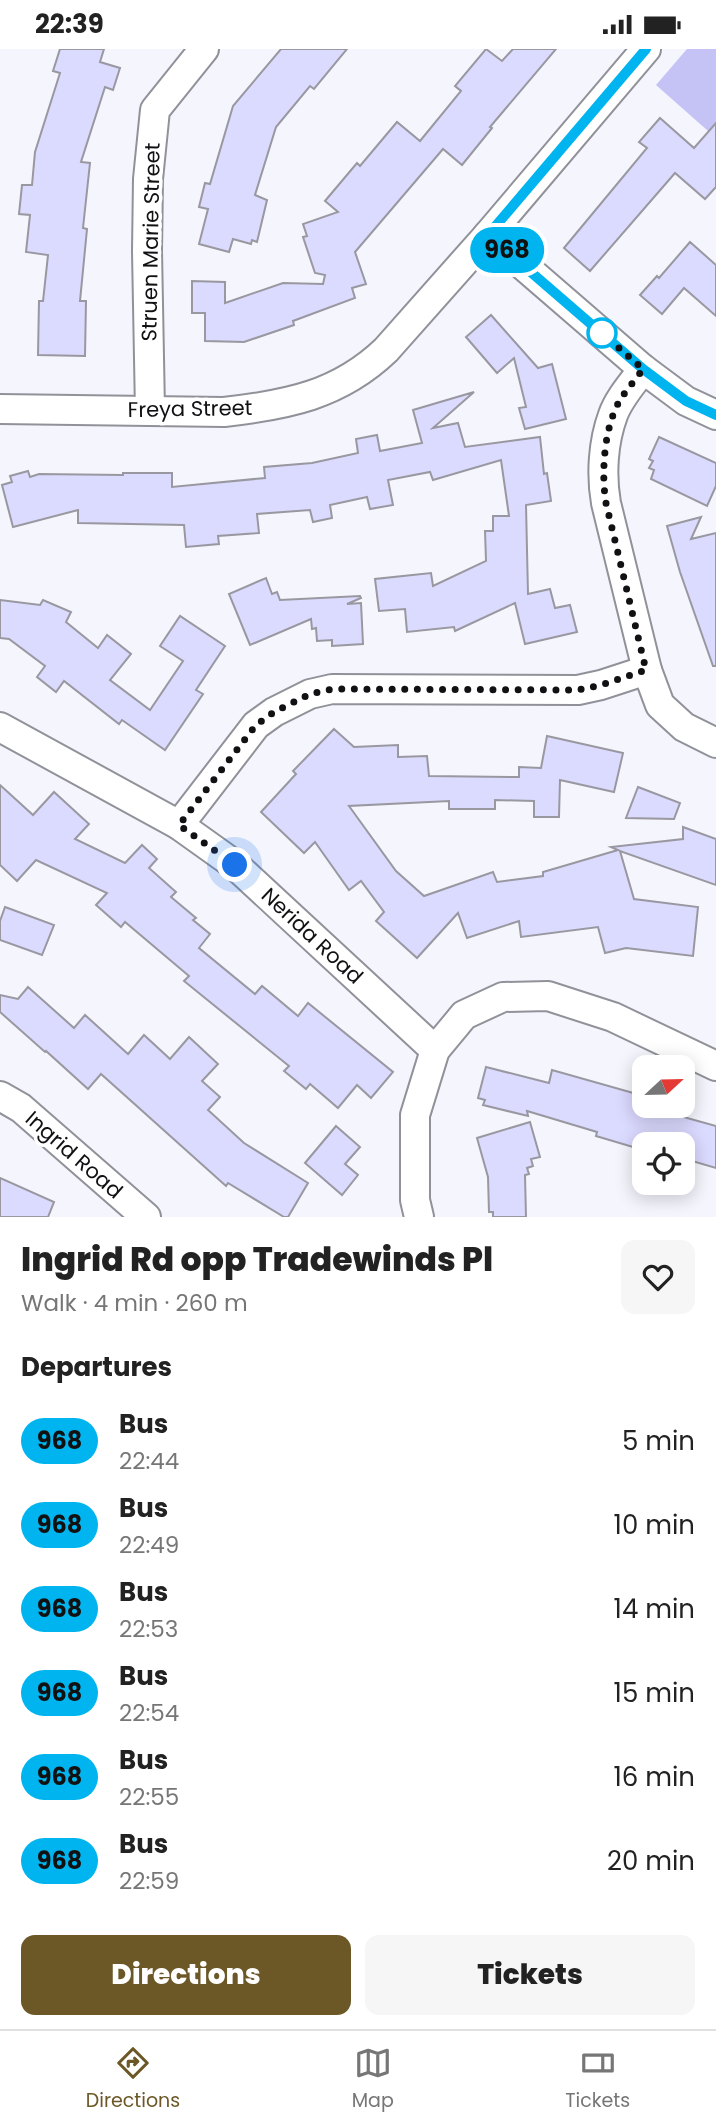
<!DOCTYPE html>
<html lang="en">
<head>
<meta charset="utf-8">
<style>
	:root { --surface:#fff; --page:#f6f6f6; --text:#222; --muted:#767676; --line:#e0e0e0; --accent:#6c5726 }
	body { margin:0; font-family:Poppins,sans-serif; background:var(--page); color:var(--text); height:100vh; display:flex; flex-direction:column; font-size:26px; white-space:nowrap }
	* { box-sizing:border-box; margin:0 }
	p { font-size:23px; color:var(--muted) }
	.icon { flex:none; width:38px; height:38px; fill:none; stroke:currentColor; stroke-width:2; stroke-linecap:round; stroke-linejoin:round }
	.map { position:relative; height:1168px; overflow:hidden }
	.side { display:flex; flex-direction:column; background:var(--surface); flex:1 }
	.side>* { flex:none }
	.badge { padding:0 14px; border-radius:23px; font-size:24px; line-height:46px }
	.needle { width:46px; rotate:68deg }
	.controls { position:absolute; left:632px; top:1006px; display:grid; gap:14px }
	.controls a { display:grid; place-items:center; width:63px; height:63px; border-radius:14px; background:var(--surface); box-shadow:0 4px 18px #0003; font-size:35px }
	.you { position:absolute; width:35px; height:35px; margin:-18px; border:5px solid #fff; border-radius:50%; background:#1a73e8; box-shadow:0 0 0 10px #1a73e833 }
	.map>.badge { position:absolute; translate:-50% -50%; box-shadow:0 0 0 4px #fff }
	h2 { padding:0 21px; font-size:26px; line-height:63px }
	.round { display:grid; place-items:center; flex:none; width:74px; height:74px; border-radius:14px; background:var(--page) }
	.summary { display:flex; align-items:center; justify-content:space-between; height:119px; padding:0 21px }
	h1 { font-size:33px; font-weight:800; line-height:52px }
	.primary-button { display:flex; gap:14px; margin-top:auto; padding:14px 21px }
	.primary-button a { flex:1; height:80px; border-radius:14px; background:var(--accent); color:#fff; font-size:28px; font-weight:800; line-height:80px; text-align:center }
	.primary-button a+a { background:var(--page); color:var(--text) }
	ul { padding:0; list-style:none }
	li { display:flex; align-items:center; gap:21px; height:84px; padding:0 21px }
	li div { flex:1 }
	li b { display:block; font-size:26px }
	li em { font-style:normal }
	li .badge { min-width:77px; font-weight:700; text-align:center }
	.status { display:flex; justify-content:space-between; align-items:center; height:49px; padding:0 35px; background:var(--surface); direction:ltr }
	.status svg { height:19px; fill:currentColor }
	.tabs { display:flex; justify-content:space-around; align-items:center; height:98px; border-top:2px solid var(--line); background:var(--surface); font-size:19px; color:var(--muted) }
	.tabs a { display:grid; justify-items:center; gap:4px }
	.tabs .on { color:var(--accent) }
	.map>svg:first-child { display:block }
	.green { fill:#c5c3f5 }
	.building { fill:#dbdaff; stroke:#9998a0; stroke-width:2 }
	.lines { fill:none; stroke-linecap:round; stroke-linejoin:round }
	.minor-casing { stroke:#919199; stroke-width:32 }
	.minor { stroke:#fff; stroke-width:28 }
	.line-casing { stroke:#fff; stroke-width:16 }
	.line { stroke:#00b5ef; stroke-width:10 }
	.walk { stroke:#111114; stroke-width:7; stroke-dasharray:0 12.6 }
	.stop-dot { fill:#fff; stroke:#00b5ef; stroke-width:3.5 }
	.labels { text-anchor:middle; stroke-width:7; stroke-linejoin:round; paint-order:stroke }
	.street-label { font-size:21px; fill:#111114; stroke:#fff }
</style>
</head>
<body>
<div class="status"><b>22:39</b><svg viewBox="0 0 49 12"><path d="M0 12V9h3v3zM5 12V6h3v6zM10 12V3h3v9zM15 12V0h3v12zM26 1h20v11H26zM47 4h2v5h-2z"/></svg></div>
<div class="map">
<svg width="716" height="1168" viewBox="0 0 716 1168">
	<rect width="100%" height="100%" fill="#f5f5fe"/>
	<polygon class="green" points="687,0 716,0 716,89 656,36"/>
	<g class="building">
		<polygon points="60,0 104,0 100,13 120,19 113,41 105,38 81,113 90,114 83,179 87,180 80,252 86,252 85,307 38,306 39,252 43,252 48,206 26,203 30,166 19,165 22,136 32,136 35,103 60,24 53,22"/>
		<polygon points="281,0 347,0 314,40 310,37 276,78 255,146 267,151 257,193 252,191 251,195 233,190 229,203 199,195 208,160 199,158 205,134 210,135 233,57"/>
		<polygon points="486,0 502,12 513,0 556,0 490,78 492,79 462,116 443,100 355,203 366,235 352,239 355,249 293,272 294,276 244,293 205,292 205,264 192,264 192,232 225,233 225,254 283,234 323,235 325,226 315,224 303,188 307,187 303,175 338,163 325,152 357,114 360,117 397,73 420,92 461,42 455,37"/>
		<polygon points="660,69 694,99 716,74 716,138 705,150 675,124 590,222 564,199 647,99 639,93"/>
		<polygon points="690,193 716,216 716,267 684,239 662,265 640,246 657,227 659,229"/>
		<polygon points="491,266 538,319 552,315 566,370 525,380 519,359 526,358 514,309 497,324 466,288"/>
		<polygon points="474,343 433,379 458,374 465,398 540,388 544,425 547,424 551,452 526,456 528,545 550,540 555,559 570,556 577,583 525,595 515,554 455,582 454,578 407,583 405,560 379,562 375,530 431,524 433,537 486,512 485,482 493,482 493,467 509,467 501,411 433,431 430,423 388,431 393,456 370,460 367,448 330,456 332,469 313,473 310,461 257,465 259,484 218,487 219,495 186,498 184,476 78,474 78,461 13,478 2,436 12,433 10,427 28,422 30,428 39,425 123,426 123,424 172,424 172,438 265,429 264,418 312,414 358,404 356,390 377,386 380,402 422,394 413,361"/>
		<polygon points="659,388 716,414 716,437 707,457 651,430 654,421 649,419 653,412 649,410"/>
		<polygon points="701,468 691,490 716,484 716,617 713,617 680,523 667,477"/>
		<polygon points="266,529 272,545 277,543 280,551 360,547 361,549 347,555 361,554 363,595 332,597 332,591 317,592 316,579 312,580 311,570 250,596 229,545"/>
		<polygon points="0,551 40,556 43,551 71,563 66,573 98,599 107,586 131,605 110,631 150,661 183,612 160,597 180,567 225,597 196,641 203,645 165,701 122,671 119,675 64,632 56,643 37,628 45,617 9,590 0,589"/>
		<polygon points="334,680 354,698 398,696 398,708 427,707 429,727 519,728 519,718 541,719 547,687 623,704 614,743 560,731 559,768 534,768 534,752 495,751 495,760 449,760 449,752 349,757 396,822 424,847 493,823 497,833 543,827 543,823 618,801 611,798 683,790 683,778 716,790 716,836 620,802 634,850 698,858 693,907 626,899 605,904 598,878 521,888 519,872 467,889 458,864 417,909 376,872 384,863 361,832 349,841 315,793 304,804 261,763 296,725 293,722"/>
		<polygon points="0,736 33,766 54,743 89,775 75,790 125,814 142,796 157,810 149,819 176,843 171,848 196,869 193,871 210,885 199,899 255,945 262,937 298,967 308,954 393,1023 371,1049 357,1036 338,1059 310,1035 306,1040 284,1022 289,1017 184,932 189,927 125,873 121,878 96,856 107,844 36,811 17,832 0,816"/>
		<polygon points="638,738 680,754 674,770 626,769"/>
		<polygon points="5,858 54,876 42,906 0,891 0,872"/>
		<polygon points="28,938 74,979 85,966 128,1005 144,986 170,1010 189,988 218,1015 202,1032 220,1048 208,1061 244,1094 308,1134 288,1168 284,1168 228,1134 226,1137 101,1025 88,1040 46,1002 45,1003 0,963 0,946 18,950"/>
		<polygon points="486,1018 549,1034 552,1021 644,1047 644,1057 716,1077 716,1119 682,1109 682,1096 644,1096 643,1101 596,1087 597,1083 527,1062 528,1067 483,1056 485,1051 478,1049"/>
		<polygon points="530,1073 540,1108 531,1110 533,1117 527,1119 529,1125 525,1126 526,1168 493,1168 493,1163 489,1163 488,1128 477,1089"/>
		<polygon points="336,1077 360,1098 345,1115 358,1126 342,1146 305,1114"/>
		<polygon points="0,1129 54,1153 48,1168 0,1168"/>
	</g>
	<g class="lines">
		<defs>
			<g id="minor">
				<polyline points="488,186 643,320 686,352 716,366"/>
				<path d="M643,320C633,334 619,349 613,366C603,393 601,426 606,454L647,621L660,656L684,678L716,694"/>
				<path d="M0,360L224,363C287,356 339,346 386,301L488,186L646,0"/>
				<polyline points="150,362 147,202 148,130 155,61 204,0"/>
				<polyline points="0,678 179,776 235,816 435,1001"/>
				<polyline points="179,776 256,676 274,663 310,645 332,640 578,641 601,636 647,621"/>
				<polyline points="0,1047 21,1059 146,1168"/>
				<polyline points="419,1168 415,1151 415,1066 435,1001 464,966 503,948 548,947 613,968 716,1017"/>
			</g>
		</defs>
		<use href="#minor" class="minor-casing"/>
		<use href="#minor" class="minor"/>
	</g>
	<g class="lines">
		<defs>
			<polyline id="line" points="646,0 488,186 643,320 686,352 716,366"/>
		</defs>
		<use href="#line" class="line-casing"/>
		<use href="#line" class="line"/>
		<path class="walk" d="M235,816L179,776L256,676L274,663L310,645L332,640L578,641L601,636L646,621L606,454C601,424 604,378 620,351C627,340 636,330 643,320L602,284"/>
	</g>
	<circle class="stop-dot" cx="602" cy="284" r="14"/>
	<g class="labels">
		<g class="street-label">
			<text transform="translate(151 193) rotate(-89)" y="7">Struen Marie Street</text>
			<text transform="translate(190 360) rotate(-1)" y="7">Freya Street</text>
			<text transform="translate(312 887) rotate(43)" y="7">Nerida Road</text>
			<text transform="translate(74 1106) rotate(41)" y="7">Ingrid Road</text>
		</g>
	</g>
</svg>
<div class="controls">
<a><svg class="needle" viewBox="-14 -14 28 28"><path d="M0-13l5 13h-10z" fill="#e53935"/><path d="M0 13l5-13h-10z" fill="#767676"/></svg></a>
<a><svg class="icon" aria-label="locate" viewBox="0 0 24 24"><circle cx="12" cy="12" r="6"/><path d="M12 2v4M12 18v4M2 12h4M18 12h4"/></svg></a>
</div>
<div class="you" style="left:235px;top:816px"></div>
<b class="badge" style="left:507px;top:201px;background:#00b5ef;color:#111">968</b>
</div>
<section class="side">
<div class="summary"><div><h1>Ingrid Rd opp Tradewinds Pl</h1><p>Walk · 4 min · 260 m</p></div><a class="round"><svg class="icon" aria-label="heart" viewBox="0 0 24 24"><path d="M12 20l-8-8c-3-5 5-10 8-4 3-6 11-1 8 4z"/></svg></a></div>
<h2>Departures</h2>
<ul>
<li><span class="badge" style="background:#00b5ef;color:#111">968</span><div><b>Bus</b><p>22:44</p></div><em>5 min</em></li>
<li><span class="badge" style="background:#00b5ef;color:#111">968</span><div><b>Bus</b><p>22:49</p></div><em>10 min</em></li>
<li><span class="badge" style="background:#00b5ef;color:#111">968</span><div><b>Bus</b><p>22:53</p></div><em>14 min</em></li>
<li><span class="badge" style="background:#00b5ef;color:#111">968</span><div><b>Bus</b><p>22:54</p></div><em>15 min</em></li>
<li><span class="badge" style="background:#00b5ef;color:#111">968</span><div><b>Bus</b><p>22:55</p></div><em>16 min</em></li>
<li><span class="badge" style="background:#00b5ef;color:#111">968</span><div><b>Bus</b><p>22:59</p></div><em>20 min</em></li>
</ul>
<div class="primary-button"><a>Directions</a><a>Tickets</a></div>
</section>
<nav class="tabs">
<a class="on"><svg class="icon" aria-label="directions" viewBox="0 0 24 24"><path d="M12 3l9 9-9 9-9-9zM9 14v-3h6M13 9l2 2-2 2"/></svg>Directions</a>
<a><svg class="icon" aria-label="map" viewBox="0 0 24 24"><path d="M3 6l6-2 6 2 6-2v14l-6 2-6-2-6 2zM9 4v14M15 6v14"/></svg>Map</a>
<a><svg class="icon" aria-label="tickets" viewBox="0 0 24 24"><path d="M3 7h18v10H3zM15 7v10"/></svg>Tickets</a>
</nav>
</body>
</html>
